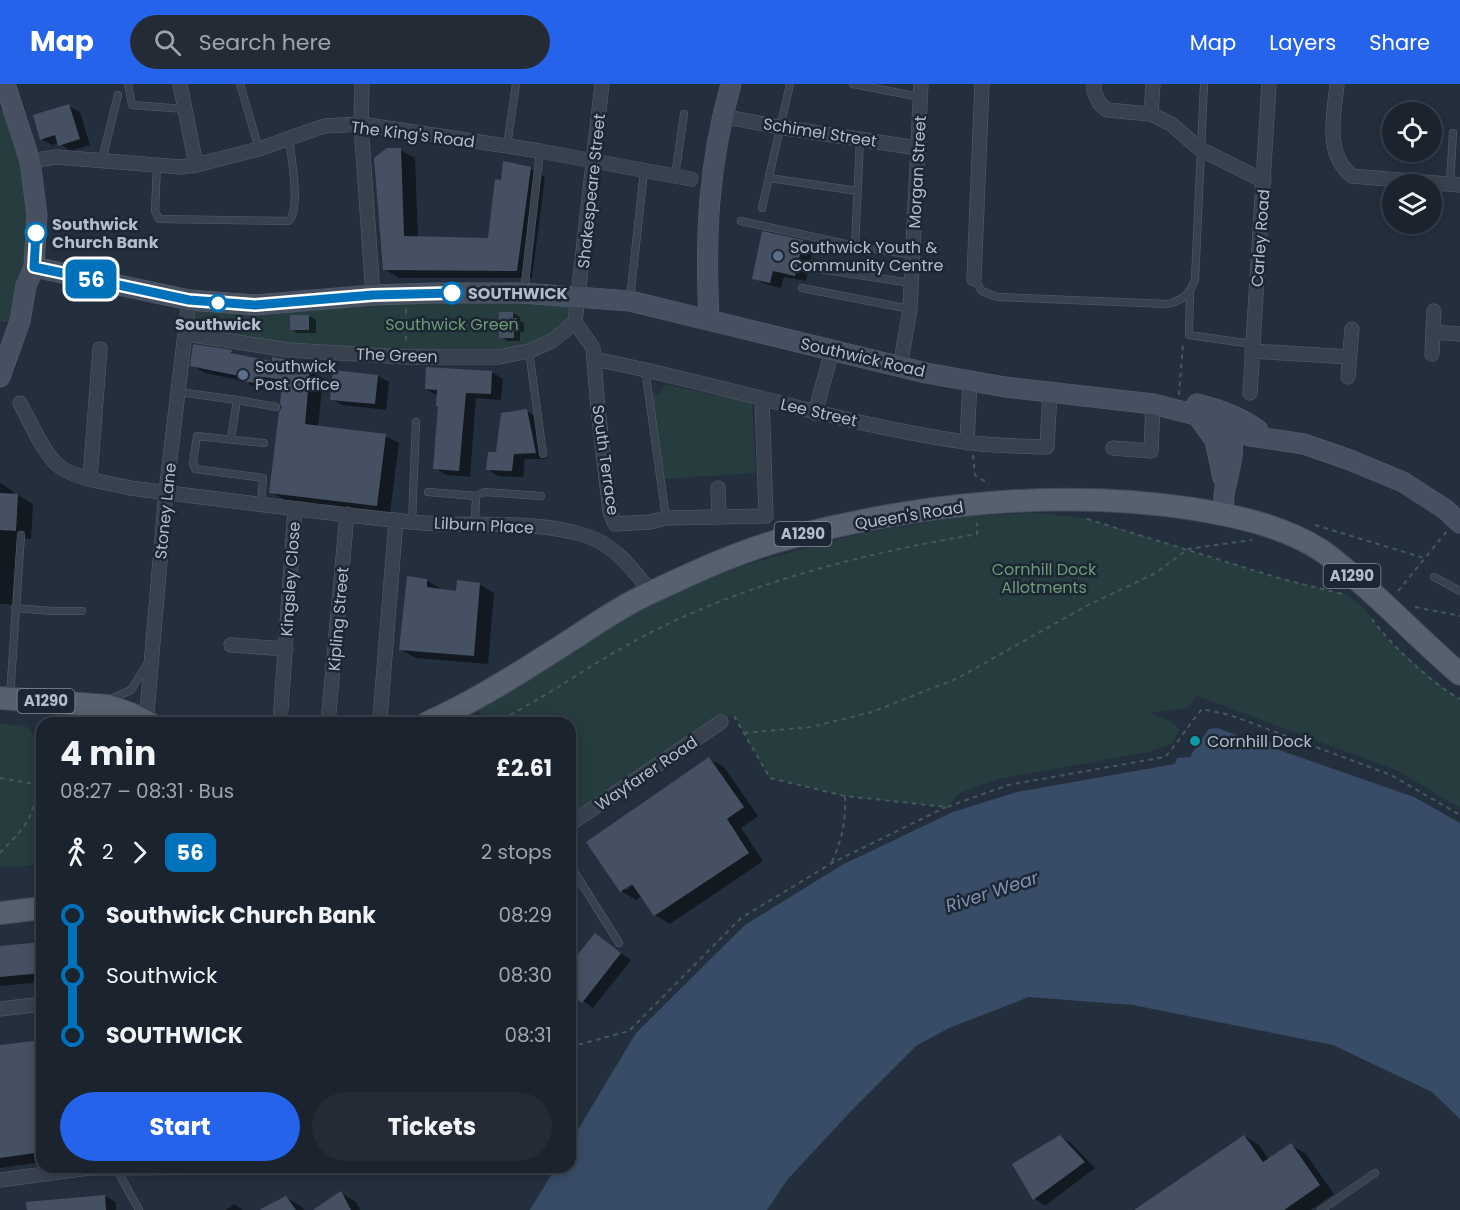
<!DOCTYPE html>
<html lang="en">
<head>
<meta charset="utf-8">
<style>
	:root { --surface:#1b232e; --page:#242b36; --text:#f1f3f6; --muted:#a0a4aa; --line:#39404a; --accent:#2563eb }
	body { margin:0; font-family:Poppins,sans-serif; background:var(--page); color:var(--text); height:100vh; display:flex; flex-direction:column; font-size:22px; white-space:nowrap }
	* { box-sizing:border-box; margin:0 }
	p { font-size:20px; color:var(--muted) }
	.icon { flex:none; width:33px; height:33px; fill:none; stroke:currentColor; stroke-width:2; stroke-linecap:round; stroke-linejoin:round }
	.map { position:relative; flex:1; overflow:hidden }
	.sheet { position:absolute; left:36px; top:633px; width:540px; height:456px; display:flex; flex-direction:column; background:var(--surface); border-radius:18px; box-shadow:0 3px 15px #0003,0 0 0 2px var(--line) }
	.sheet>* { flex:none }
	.badge { padding:0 12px; border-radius:9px; font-size:21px; line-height:39px }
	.controls { position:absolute; left:1382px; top:18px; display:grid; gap:12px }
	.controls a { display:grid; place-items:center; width:60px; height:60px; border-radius:50%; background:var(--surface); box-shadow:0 3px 15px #0003,0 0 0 2px var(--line); font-size:30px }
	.map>.badge { position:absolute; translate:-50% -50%; box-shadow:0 0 0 3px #fff }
	.legs { display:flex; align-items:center; gap:9px; height:66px; padding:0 24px; font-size:20px }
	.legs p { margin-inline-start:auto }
	.head { display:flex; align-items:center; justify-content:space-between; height:102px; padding:0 24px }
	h1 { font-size:33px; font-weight:700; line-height:45px }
	.primary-button { display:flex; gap:12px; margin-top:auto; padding:12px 24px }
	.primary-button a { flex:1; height:69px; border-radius:36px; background:var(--accent); color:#fff; font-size:24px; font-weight:700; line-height:69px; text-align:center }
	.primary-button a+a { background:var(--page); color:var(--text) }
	ul { padding:0 24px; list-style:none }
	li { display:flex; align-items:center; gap:21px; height:60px; font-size:22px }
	li i { display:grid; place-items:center; width:9px; height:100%; margin:0 8px; background:currentColor }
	li i::after { content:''; width:15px; height:15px; margin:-8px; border:4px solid; border-radius:50%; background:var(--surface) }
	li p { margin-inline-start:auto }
	li:first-child i { background:linear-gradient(#0000 50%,currentColor 0) }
	li:last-child i { background:linear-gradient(currentColor 50%,#0000 0) }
	header { display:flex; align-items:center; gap:36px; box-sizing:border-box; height:84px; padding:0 30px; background:var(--accent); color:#fff }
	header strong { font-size:28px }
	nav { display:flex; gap:33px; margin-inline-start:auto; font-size:21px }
	.search { width:420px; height:54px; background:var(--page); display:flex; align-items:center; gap:15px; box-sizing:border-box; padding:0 21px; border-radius:33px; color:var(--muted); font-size:22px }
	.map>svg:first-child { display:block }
	.green { fill:#263c3f }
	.water { fill:#394c67 }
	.shadow { fill:#0007; fill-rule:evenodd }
	.building { fill:#455162 }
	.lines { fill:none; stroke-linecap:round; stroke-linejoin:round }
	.lane-casing { stroke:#565f6c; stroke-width:8 }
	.street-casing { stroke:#565f6c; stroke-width:15 }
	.secondary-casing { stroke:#565f6c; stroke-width:21 }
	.primary-casing { stroke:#414a57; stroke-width:24 }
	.path { stroke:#44595c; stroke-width:2; stroke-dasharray:4.5 4.5; stroke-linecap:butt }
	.lane { stroke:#38414e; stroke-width:7 }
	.street { stroke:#38414e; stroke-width:14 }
	.secondary { stroke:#465061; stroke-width:20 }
	.primary { stroke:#56606e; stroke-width:22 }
	.line-1-casing { stroke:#fff; stroke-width:14 }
	.line-1 { stroke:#0072bc; stroke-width:9 }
	.stop-1-dot { fill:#fff; stroke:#0072bc; stroke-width:3 }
	.service-dot { fill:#5c6f8a; stroke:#1d2633; stroke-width:2 }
	.culture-dot { fill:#0f9aa8; stroke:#1d2633; stroke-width:2 }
	.labels { text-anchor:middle; stroke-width:5; stroke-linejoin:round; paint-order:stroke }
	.shield { fill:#1d2633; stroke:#878f9c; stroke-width:1.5 }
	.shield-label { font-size:15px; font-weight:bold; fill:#b4bcc9 }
	.street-label { font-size:16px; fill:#b4bcc9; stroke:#1d2633 }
	.stop-label { font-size:16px; font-weight:bold; fill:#b4bcc9; stroke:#1d2633; text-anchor:start }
	.poi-label { font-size:16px; fill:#b4bcc9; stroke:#1d2633; text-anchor:start }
	.park-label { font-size:16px; fill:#6b9a76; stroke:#1d2633 }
	.water-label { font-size:18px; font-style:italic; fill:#7c92b1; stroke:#1d2633 }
</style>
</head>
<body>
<header>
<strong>Map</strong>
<div class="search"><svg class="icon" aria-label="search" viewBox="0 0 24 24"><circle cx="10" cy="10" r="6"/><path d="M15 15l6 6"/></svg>Search here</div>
<nav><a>Map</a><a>Layers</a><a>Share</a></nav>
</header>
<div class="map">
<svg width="1460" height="1126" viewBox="0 0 1460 1126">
	<rect width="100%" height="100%" fill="#242f3e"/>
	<g class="green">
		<polygon points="0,26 14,26 34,183 20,237 0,238"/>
		<polygon points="579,213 575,238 529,267 406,273 186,250 189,216"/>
		<polygon points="664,300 752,319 756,389 663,395 651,309 661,310"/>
		<polygon points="1038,429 1085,434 1282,495 1345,510 1364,524 1385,553 1434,596 1460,615 1460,724 1398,687 1197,612 1187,624 1150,629 1172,638 1180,645 1172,660 1148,668 998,695 960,709 947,723 845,712 770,694 733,630 570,740 570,639 483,639 479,626 611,543 656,517 701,496 751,479 862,449 965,432"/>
		<polygon points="0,639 28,643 35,654 38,669 42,671 42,779 20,783 0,782"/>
	</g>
	<polygon class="water" points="1217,644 1259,659 1265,657 1279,661 1279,666 1414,713 1460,739 1460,1035 1432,1008 1333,961 1133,921 1029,913 949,944 916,962 852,1026 787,1096 767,1126 530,1126 556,1083 570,1083 570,1059 636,949 745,841 842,781 953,728 1017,708 1175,680 1177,674 1191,673 1192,669 1209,645"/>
	<g class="shadow">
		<polygon points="69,22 80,28 90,61 70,67 59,59 52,61 41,55"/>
		<polygon points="400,66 415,74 418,153 489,155 530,84 545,93 532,194 399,194 384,185"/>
		<polygon points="802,158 813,164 806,197 784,193 781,204 765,200 754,194"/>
		<polygon points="513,229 520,233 520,237 524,239 524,248 520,248 520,257 508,257 501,253"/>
		<polygon points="309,232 316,236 316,249 298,249 291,245"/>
		<polygon points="194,262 232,268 240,273 273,279 284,276 323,294 318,343 385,352 399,359 390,429 284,416 271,408 283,324 284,301 276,300 276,306 258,305 244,297 205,289 192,281"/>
		<polygon points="492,288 503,295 501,316 476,314 470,393 446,391 435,384 440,323 438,322 438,312 426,305"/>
		<polygon points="378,292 389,298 386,326 342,321 331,315"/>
		<polygon points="526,327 537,333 547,375 525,375 523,393 498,392 487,385"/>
		<polygon points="0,399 13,407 13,411 18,411 33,420 31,455 21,454 17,521 0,520"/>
		<polygon points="426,496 441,505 441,507 457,509 479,500 494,509 488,580 416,574 401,566"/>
		<path d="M709,675L724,683L758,732L741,744L763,777L670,840L655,831L642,812L636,816L621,807ZM638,794L639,797L625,807V803Z"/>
		<polygon points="596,851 631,876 593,924 570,908 570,883"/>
		<polygon points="42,859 42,898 0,902 0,864"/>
		<polygon points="42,958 42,1078 0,1084 0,963"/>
		<polygon points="1244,1052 1259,1061 1269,1076 1291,1061 1306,1070 1334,1110 1311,1126 1136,1126"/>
		<polygon points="1060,1053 1071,1059 1095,1084 1045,1122 1035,1115 1014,1080"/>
		<polygon points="478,1083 489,1083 487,1088"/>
		<polygon points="341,1109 356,1118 360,1126 316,1126"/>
		<polygon points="105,1112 116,1118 116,1126 40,1126"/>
		<polygon points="286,1114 301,1122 304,1126 263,1126"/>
		<polygon points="234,1120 243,1126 226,1126"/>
	</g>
	<g class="building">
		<polygon points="69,20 80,55 58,62 55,51 40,56 33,31"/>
		<polygon points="387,64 401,64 404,152 488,154 495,95 501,96 503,77 531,83 517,187 383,186 374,74"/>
		<polygon points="762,147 803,156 795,192 773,187 770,199 752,195"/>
		<polygon points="499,228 513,228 513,234 517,234 517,244 514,244 514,254 499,254"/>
		<rect x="290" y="231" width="19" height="15"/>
		<polygon points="193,260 232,266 231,269 272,277 272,273 285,275 284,281 310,285 305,340 386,350 377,422 269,409 279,328 282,323 280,319 283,296 263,293 262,299 243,298 244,293 190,282"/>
		<polygon points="426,283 492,287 491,310 466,309 459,387 433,385 438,322 436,323 437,306 425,305"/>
		<polygon points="333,286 378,291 375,320 330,316"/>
		<polygon points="527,325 536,369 514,370 512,387 486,386 488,368 496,368 501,329"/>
		<polygon points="0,409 18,410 16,447 0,446"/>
		<polygon points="407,492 427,495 427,503 456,507 457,496 480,499 474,572 399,566"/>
		<polygon points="709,673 744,723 727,735 749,769 654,832 632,800 620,808 586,758"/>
		<polygon points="595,849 621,869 582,919 570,910 570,880"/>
		<polygon points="42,858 42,889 0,893 0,862"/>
		<polygon points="42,956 42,1068 0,1074 0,961"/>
		<polygon points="1060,1051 1085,1078 1033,1116 1012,1080"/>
		<polygon points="1244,1051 1263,1078 1291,1059 1320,1101 1284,1126 1134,1126"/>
		<polygon points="341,1107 351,1126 313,1126"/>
		<polygon points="105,1111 106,1126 27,1126 26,1118"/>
		<polygon points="286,1112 296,1126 259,1126"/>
	</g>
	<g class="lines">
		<defs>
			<g id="lane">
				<polyline points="128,0 132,21 185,25"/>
				<polyline points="240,0 259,65"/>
				<polyline points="853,0 920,13"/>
				<polyline points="507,62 516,0"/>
				<polyline points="102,76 118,11"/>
				<path d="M157,81L155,127L159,135L289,137C301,123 291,73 289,54"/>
				<polyline points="675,92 684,30"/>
				<polyline points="769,94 858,107"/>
				<polyline points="1450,100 1453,49"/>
				<polyline points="762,124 790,0"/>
				<polyline points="741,137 855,162 913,171"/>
				<polyline points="855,162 860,55"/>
				<polyline points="806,183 911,199"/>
				<path d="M974,195L982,207L997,213L1168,220C1183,216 1189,211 1195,196L1204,0"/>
				<polyline points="802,204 910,225"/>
				<polyline points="524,208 540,67"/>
				<polyline points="1190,208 1189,251 1252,260"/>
				<polyline points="630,215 644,87"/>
				<polyline points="529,267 543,370"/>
				<polyline points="645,284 666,434"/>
				<polyline points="179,308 237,316"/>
				<polyline points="231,355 237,316 276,323"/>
				<polyline points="428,408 476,412 484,408 541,412"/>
				<polyline points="261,421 263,394 195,385 193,379 197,352 264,359"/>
				<polyline points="412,438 416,338"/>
				<polyline points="475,440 476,412"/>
				<polyline points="1434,493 1460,507"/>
				<polyline points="15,524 52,527 82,527"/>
				<polyline points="10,612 21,451"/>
				<polyline points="109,616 131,606 147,580"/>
				<polyline points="570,781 619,859"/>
				<polyline points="116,1084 139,1126"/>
				<polyline points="1321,1126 1375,1089"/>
			</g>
			<g id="street">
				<polyline points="180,0 196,81"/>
				<polyline points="362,0 361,40 373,211"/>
				<polyline points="1094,0 1094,7 1099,19 1107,26 1151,30 1171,40 1200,65 1264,97"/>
				<path d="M1337,0C1334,32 1324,69 1352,92L1460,101"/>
				<polyline points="1151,30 1153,0"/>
				<polyline points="722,32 779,43 918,64"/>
				<polyline points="30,77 56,73 181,83 196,81 259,65 324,42 361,40 540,67 691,95"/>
				<polyline points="974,195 982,0"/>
				<polyline points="575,238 593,264 598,325 610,428 615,440 650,438 666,434 766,432 762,314"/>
				<polyline points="1433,248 1460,250"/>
				<polyline points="186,250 288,266 406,273 499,273 529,267 552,257 575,238 602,0"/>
				<polyline points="1252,267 1349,273"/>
				<polyline points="1432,270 1434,227"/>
				<path d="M594,275C718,299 839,340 965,358C992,362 1020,362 1047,363L1050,308"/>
				<polyline points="900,283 910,225 921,0"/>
				<polyline points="1348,293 1352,245"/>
				<polyline points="1250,309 1269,0"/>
				<path d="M20,319C29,336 46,375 63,385C83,396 109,399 130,404C224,416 317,428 411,438C467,444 533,434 587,452C616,462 632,485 651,508"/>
				<polyline points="815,329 832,267"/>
				<polyline points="967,359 970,297"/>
				<polyline points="1113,364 1151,367 1153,320"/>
				<polyline points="90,394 100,265"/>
				<polyline points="718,404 719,433"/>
				<polyline points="231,561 286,565"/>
				<polyline points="380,634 396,436"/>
				<polyline points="146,639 166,408 189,216"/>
				<polyline points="280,639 295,425"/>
				<polyline points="328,639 347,430"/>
				<polyline points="570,740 721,638"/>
				<polyline points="0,925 42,920"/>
				<polyline points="0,1096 89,1084 299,1083"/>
			</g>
			<g id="secondary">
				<polyline points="34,183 189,216 255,221 373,211 435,209 522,209 630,217 926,289 1005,303 1153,320 1196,331 1229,346 1250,352 1304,360 1350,376 1403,398 1445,425 1460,439"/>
				<path d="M709,235C705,151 708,82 731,0"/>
				<polyline points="0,293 20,237 26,202 34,183 37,131 30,77 5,0"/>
				<path d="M1197,320C1218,325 1240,333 1258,346"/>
				<polyline points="1199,334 1215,356 1223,394"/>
				<path d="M1223,429C1224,420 1223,410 1226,401C1232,374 1238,361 1224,336"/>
			</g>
			<g id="primary">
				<polyline points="0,614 108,622 131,630 149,639"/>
				<path d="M427,639C478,616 524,586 571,556C597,539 625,520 654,507C699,486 744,465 792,453C922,419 1061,405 1194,425C1236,432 1283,442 1319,465C1329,471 1337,479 1346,486C1386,519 1421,557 1460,590"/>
				<polyline points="0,829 42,824"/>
			</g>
		</defs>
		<use href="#lane" class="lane-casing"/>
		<use href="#street" class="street-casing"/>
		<use href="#secondary" class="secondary-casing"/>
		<use href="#primary" class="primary-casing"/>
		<g class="path">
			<polyline points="406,225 406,261"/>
			<polyline points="1179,311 1183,260"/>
			<polyline points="973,371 975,391 989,400"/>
			<polyline points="1087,435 1282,495 1346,511"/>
			<polyline points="1315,441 1424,474"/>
			<polyline points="1398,507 1447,447"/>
			<polyline points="1415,523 1460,532"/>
			<path d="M1372,535C1390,560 1433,601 1460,615"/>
			<path d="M734,632L770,694L845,712L947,723L1008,701L1165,673C1179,658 1189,640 1202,625L1230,631L1391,691L1460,731"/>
			<path d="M494,639C542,616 585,584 631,559C738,500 858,471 977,450V439"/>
			<polyline points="744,649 811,643 872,628 958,594 1088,521 1154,490 1188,465 1252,456"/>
			<polyline points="0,694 42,701"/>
			<path d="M0,769C11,757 26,744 32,727C38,712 34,695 42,681"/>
			<path d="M832,778C842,756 846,736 845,712"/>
			<polyline points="570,963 629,947 741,834 832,779 946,723"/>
		</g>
		<use href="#lane" class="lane"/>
		<use href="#street" class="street"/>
		<use href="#secondary" class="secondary"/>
		<use href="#primary" class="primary"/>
	</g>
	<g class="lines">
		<defs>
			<polyline id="line-1" points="36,149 34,183 189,216 255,221 373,211 452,209"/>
		</defs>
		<use href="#line-1" class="line-1-casing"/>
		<use href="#line-1" class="line-1"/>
	</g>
	<g class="stop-1-dot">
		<circle cx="36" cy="149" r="10"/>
		<circle cx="452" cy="209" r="10"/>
		<circle cx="218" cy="219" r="8"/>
	</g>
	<g class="service-dot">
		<circle cx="778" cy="172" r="6"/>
		<circle cx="243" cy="291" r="6"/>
	</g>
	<circle class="culture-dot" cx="1195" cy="657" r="6"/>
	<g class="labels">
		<g class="shield">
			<rect x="774.5" y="438" width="57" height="24" rx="4.5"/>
			<rect x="1323.5" y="480" width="57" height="24" rx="4.5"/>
			<rect x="17.5" y="605" width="57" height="24" rx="4.5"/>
		</g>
		<g class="shield-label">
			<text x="803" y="455">A1290</text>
			<text x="1352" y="497">A1290</text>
			<text x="46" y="622">A1290</text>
		</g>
		<g class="street-label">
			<text transform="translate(820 48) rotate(9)" y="6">Schimel Street</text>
			<text transform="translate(413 50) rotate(7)" y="6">The King's Road</text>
			<text transform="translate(917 88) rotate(-87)" y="6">Morgan Street</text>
			<text transform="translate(591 107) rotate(-84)" y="6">Shakespeare Street</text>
			<text transform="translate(1260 154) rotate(-86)" y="6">Carley Road</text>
			<text transform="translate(397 271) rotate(2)" y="6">The Green</text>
			<text transform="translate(863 273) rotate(13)" y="6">Southwick Road</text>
			<text transform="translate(819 328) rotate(13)" y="6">Lee Street</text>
			<text transform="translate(606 376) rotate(82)" y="6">South Terrace</text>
			<text transform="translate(165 427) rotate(-84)" y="6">Stoney Lane</text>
			<text transform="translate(909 431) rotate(-9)" y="6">Queen's Road</text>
			<text transform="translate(484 441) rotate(3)" y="6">Lilburn Place</text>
			<text transform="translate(290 495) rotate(-86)" y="6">Kingsley Close</text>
			<text transform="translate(338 535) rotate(-85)" y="6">Kipling Street</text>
			<text transform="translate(646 689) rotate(-34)" y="6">Wayfarer Road</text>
		</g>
		<g class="stop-label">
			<text x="52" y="146">Southwick<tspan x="52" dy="18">Church Bank</tspan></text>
			<text x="468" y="215">SOUTHWICK</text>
			<text x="218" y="246" text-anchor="middle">Southwick</text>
		</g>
		<g class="poi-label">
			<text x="790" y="169">Southwick Youth &amp;<tspan x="790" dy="18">Community Centre</tspan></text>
			<text x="255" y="288">Southwick<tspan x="255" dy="18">Post Office</tspan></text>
			<text x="1207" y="663">Cornhill Dock</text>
		</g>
		<g class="park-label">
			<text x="452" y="246">Southwick Green</text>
			<text x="1044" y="491">Cornhill Dock<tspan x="1044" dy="18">Allotments</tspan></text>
		</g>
		<g class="water-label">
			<text transform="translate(992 808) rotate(-18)" y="6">River Wear</text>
		</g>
	</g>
</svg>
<div class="controls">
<a><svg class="icon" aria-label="locate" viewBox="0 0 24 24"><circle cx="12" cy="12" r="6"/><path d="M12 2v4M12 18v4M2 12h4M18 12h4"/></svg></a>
<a><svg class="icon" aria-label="layers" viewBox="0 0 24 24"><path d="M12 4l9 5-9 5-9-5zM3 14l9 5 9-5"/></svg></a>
</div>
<b class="badge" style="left:91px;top:195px;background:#0072bc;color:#fff">56</b>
<section class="sheet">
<div class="head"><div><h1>4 min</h1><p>08:27 – 08:31 · Bus</p></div><b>£2.61</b></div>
<div class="legs"><svg class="icon" aria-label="walk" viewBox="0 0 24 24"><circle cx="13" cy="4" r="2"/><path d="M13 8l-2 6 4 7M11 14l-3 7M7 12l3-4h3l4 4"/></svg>2<svg class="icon" aria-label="forward" viewBox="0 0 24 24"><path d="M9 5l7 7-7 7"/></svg><b class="badge" style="background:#0072bc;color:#fff">56</b><p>2 stops</p></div>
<ul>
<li><i style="color:#0072bc"></i><b>Southwick Church Bank</b><p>08:29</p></li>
<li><i style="color:#0072bc"></i><span>Southwick</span><p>08:30</p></li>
<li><i style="color:#0072bc"></i><b>SOUTHWICK</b><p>08:31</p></li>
</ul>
<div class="primary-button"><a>Start</a><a>Tickets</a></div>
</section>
</div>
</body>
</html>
